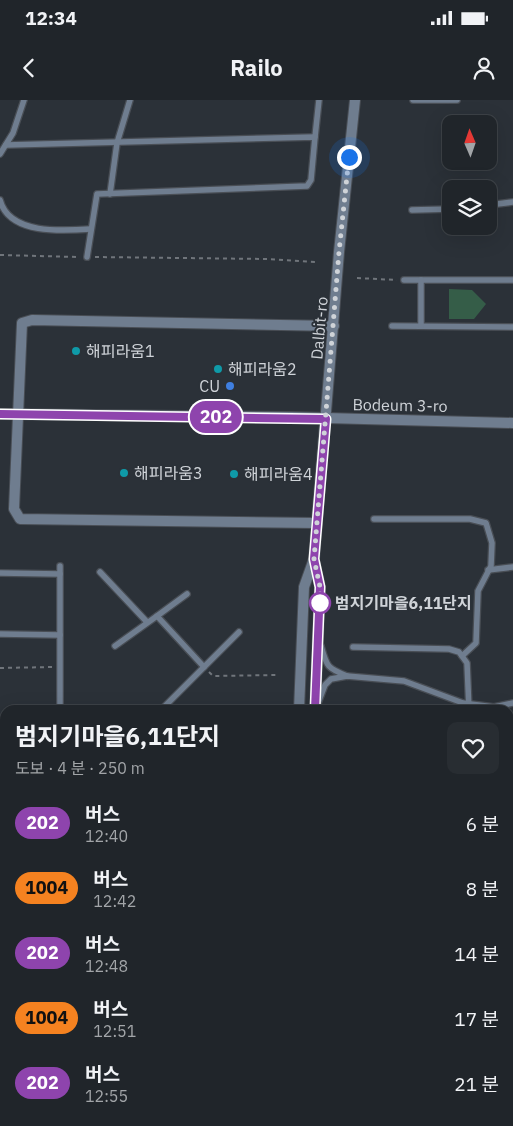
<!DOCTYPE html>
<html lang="ko">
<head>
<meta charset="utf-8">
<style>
	:root { --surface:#20252a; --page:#282d32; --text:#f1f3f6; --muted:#a2a5a8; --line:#3d4247 }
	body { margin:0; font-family:"IBM Plex Sans","Noto Sans KR",sans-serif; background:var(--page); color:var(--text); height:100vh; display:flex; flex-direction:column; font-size:19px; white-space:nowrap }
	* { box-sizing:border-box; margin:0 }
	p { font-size:16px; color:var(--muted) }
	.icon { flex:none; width:28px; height:28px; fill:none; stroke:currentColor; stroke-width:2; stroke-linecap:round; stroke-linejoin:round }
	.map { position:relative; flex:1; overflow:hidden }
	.side { position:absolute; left:0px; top:605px; width:514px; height:421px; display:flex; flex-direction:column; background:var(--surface); border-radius:15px 15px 0 0; box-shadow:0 5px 20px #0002,0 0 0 1px var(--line) }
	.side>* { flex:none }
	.badge { padding:0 10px; border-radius:16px; font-size:18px; line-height:32px }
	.needle { width:32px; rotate:358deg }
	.fabs { position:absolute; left:442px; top:15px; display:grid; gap:10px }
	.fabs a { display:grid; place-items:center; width:55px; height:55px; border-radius:10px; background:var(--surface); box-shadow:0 5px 20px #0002,0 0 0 1px var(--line); font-size:25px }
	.you { position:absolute; width:25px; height:25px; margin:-12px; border:4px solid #fff; border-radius:50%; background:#1a73e8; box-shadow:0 0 0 8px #1a73e833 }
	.map>.badge { position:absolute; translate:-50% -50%; box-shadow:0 0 0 2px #fff }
	.round { display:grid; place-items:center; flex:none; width:52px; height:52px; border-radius:10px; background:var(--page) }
	.summary { display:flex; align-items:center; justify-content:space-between; height:85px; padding:0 15px }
	h1 { font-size:24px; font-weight:700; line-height:38px }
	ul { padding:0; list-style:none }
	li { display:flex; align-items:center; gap:15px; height:65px; padding:0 15px }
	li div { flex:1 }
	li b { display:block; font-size:19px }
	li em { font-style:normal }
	li .badge { min-width:55px; font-weight:700; text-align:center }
	.status { display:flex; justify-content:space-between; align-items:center; height:35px; padding:0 25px; background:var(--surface); direction:ltr }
	.status svg { height:14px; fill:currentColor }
	header { display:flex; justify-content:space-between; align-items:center; height:65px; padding:0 15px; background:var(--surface); font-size:22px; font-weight:700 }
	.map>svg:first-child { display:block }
	.green { fill:#355d48 }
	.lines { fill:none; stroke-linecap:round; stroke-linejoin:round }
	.service-casing { stroke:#494e55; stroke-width:8 }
	.minor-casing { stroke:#494e55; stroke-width:12 }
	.tertiary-casing { stroke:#494e55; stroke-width:12 }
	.path { stroke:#70757b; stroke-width:2; stroke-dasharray:4 4; stroke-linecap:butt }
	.service { stroke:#6f7d8f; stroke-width:5.5 }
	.minor { stroke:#6f7d8f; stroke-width:10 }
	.tertiary { stroke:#6f7d8f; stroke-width:10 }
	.line-casing { stroke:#fff; stroke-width:11 }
	.line { stroke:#8e44ad; stroke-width:8 }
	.walk { stroke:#cfd3d8; stroke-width:5; stroke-dasharray:0 9 }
	.culture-dot { fill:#0f9aa8; stroke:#2b3138; stroke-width:2 }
	.shop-dot { fill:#3f7fe0; stroke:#2b3138; stroke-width:2 }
	.stop-dot { fill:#fff; stroke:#8e44ad; stroke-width:2.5 }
	.labels { text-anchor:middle; stroke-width:4; stroke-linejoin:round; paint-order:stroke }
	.street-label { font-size:16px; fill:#cfd3d8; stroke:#2b3138 }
	.poi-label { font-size:16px; fill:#cfd3d8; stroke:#2b3138; text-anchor:start }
	.stop-label { font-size:16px; font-weight:bold; fill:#cfd3d8; stroke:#2b3138; text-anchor:start }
</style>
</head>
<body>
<div class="status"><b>12:34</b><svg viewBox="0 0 49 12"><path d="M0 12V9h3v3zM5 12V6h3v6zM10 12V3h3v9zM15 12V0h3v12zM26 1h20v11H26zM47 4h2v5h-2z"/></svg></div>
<header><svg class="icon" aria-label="back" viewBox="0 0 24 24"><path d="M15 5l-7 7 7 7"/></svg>Railo<svg class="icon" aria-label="person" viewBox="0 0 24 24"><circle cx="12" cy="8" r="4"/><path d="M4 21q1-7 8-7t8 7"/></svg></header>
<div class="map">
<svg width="513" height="1026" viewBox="0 0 513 1026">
	<rect width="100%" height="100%" fill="#2b3138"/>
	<polygon class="green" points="449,189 472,190 486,204 474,219 449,219"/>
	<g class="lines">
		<defs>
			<g id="service">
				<polyline points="413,0 457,0"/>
				<polyline points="315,37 319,0"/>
				<polyline points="6,45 315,37 311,80 307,86 97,94 87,157"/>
				<polyline points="0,54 13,33 24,0"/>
				<polyline points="110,94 117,43 130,0"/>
				<path d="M0,100C9,135 63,131 91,129"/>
				<polyline points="489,105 513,102"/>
				<polyline points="412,110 451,109"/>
				<polyline points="404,180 513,180"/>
				<polyline points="392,226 513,227"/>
				<polyline points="421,226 421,180"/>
				<polyline points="374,419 470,419 486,423 492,443 491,466 478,491 476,543 462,556"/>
				<polyline points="488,470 513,467"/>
				<polyline points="100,472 147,522"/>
				<polyline points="0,473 60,474"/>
				<polyline points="157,516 187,494"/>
				<polyline points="0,534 60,535"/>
				<polyline points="115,546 157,516 204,567"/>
				<path d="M321,546C327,567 327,568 347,576"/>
				<polyline points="353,547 449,549 459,552 467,563 469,610"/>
				<polyline points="318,603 325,585 331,579 347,576 404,581 463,603 494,607 513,603"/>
				<polyline points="60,610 60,466"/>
				<polyline points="161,610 239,532"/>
				<polyline points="0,661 5,662"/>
				<polyline points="509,697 513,697"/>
				<polyline points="509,712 513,710"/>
				<polyline points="0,767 5,768"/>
				<polyline points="0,815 5,816"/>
				<polyline points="0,934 5,936"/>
				<polyline points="0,984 5,985"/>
				<polyline points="183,1021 185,1022"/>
			</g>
			<g id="minor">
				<polyline points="317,423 20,419 14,409 22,223 32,220 334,226"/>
				<polyline points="509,743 513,743"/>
				<polyline points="509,824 513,824"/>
				<polyline points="509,904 513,904"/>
				<polyline points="509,986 513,985"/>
				<polyline points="396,1021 396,1026"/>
			</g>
			<g id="tertiary">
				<polyline points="0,314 290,317 513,323"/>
				<polyline points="314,460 320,487 315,610"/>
				<polyline points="299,610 304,487 314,459 339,152 355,0"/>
				<polyline points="307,1021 307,1026"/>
			</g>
		</defs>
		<use href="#service" class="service-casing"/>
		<use href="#minor" class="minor-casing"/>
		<use href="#tertiary" class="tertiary-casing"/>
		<g class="path">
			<polyline points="0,155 78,157"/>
			<polyline points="95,157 267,159 316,162"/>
			<polyline points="357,178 397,180"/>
			<polyline points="0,568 52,567"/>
			<polyline points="209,572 213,576 277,575"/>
			<polyline points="0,728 5,729"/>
		</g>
		<use href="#service" class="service"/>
		<use href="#minor" class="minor"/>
		<use href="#tertiary" class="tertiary"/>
	</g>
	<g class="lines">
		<defs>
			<polyline id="line" points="0,314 326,319 314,459 320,487 315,610"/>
		</defs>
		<use href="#line" class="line-casing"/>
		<use href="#line" class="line"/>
		<polyline class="walk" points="320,503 320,487 314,459 339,152 349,57"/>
	</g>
	<g class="culture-dot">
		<circle cx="76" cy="251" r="5"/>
		<circle cx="218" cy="269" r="5"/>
		<circle cx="124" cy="373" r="5"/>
		<circle cx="234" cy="374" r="5"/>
	</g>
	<circle class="shop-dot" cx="230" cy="286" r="5"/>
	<circle class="stop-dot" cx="320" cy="503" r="10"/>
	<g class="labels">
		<g class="street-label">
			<text transform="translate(319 228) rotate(-85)" y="6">Dalbit-ro</text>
			<text transform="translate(400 305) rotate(1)" y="6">Bodeum 3-ro</text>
		</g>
		<g class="poi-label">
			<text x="86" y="257">해피라움1</text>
			<text x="228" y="275">해피라움2</text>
			<text x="220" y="292" text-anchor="end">CU</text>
			<text x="134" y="379">해피라움3</text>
			<text x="244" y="380">해피라움4</text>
		</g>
		<g class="stop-label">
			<text x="335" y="509">범지기마을6,11단지</text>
		</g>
	</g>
</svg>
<div class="fabs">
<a><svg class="needle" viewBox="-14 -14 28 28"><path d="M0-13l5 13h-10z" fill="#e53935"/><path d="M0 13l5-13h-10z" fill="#a2a5a8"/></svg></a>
<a><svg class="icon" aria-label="layers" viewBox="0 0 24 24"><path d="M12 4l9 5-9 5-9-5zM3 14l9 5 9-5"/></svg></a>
</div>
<div class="you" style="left:349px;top:57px"></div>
<b class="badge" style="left:216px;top:317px;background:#8e44ad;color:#fff">202</b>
<section class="side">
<div class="summary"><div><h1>범지기마을6,11단지</h1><p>도보 · 4 분 · 250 m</p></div><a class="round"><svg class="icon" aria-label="heart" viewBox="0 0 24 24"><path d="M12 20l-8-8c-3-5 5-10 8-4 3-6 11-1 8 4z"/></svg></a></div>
<ul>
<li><span class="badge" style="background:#8e44ad;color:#fff">202</span><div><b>버스</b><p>12:40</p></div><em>6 분</em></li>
<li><span class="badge" style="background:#f58220;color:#111">1004</span><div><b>버스</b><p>12:42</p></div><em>8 분</em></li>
<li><span class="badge" style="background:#8e44ad;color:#fff">202</span><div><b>버스</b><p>12:48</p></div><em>14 분</em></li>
<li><span class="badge" style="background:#f58220;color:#111">1004</span><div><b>버스</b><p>12:51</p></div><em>17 분</em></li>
<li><span class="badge" style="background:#8e44ad;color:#fff">202</span><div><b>버스</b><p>12:55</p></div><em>21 분</em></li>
</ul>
</section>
</div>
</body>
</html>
